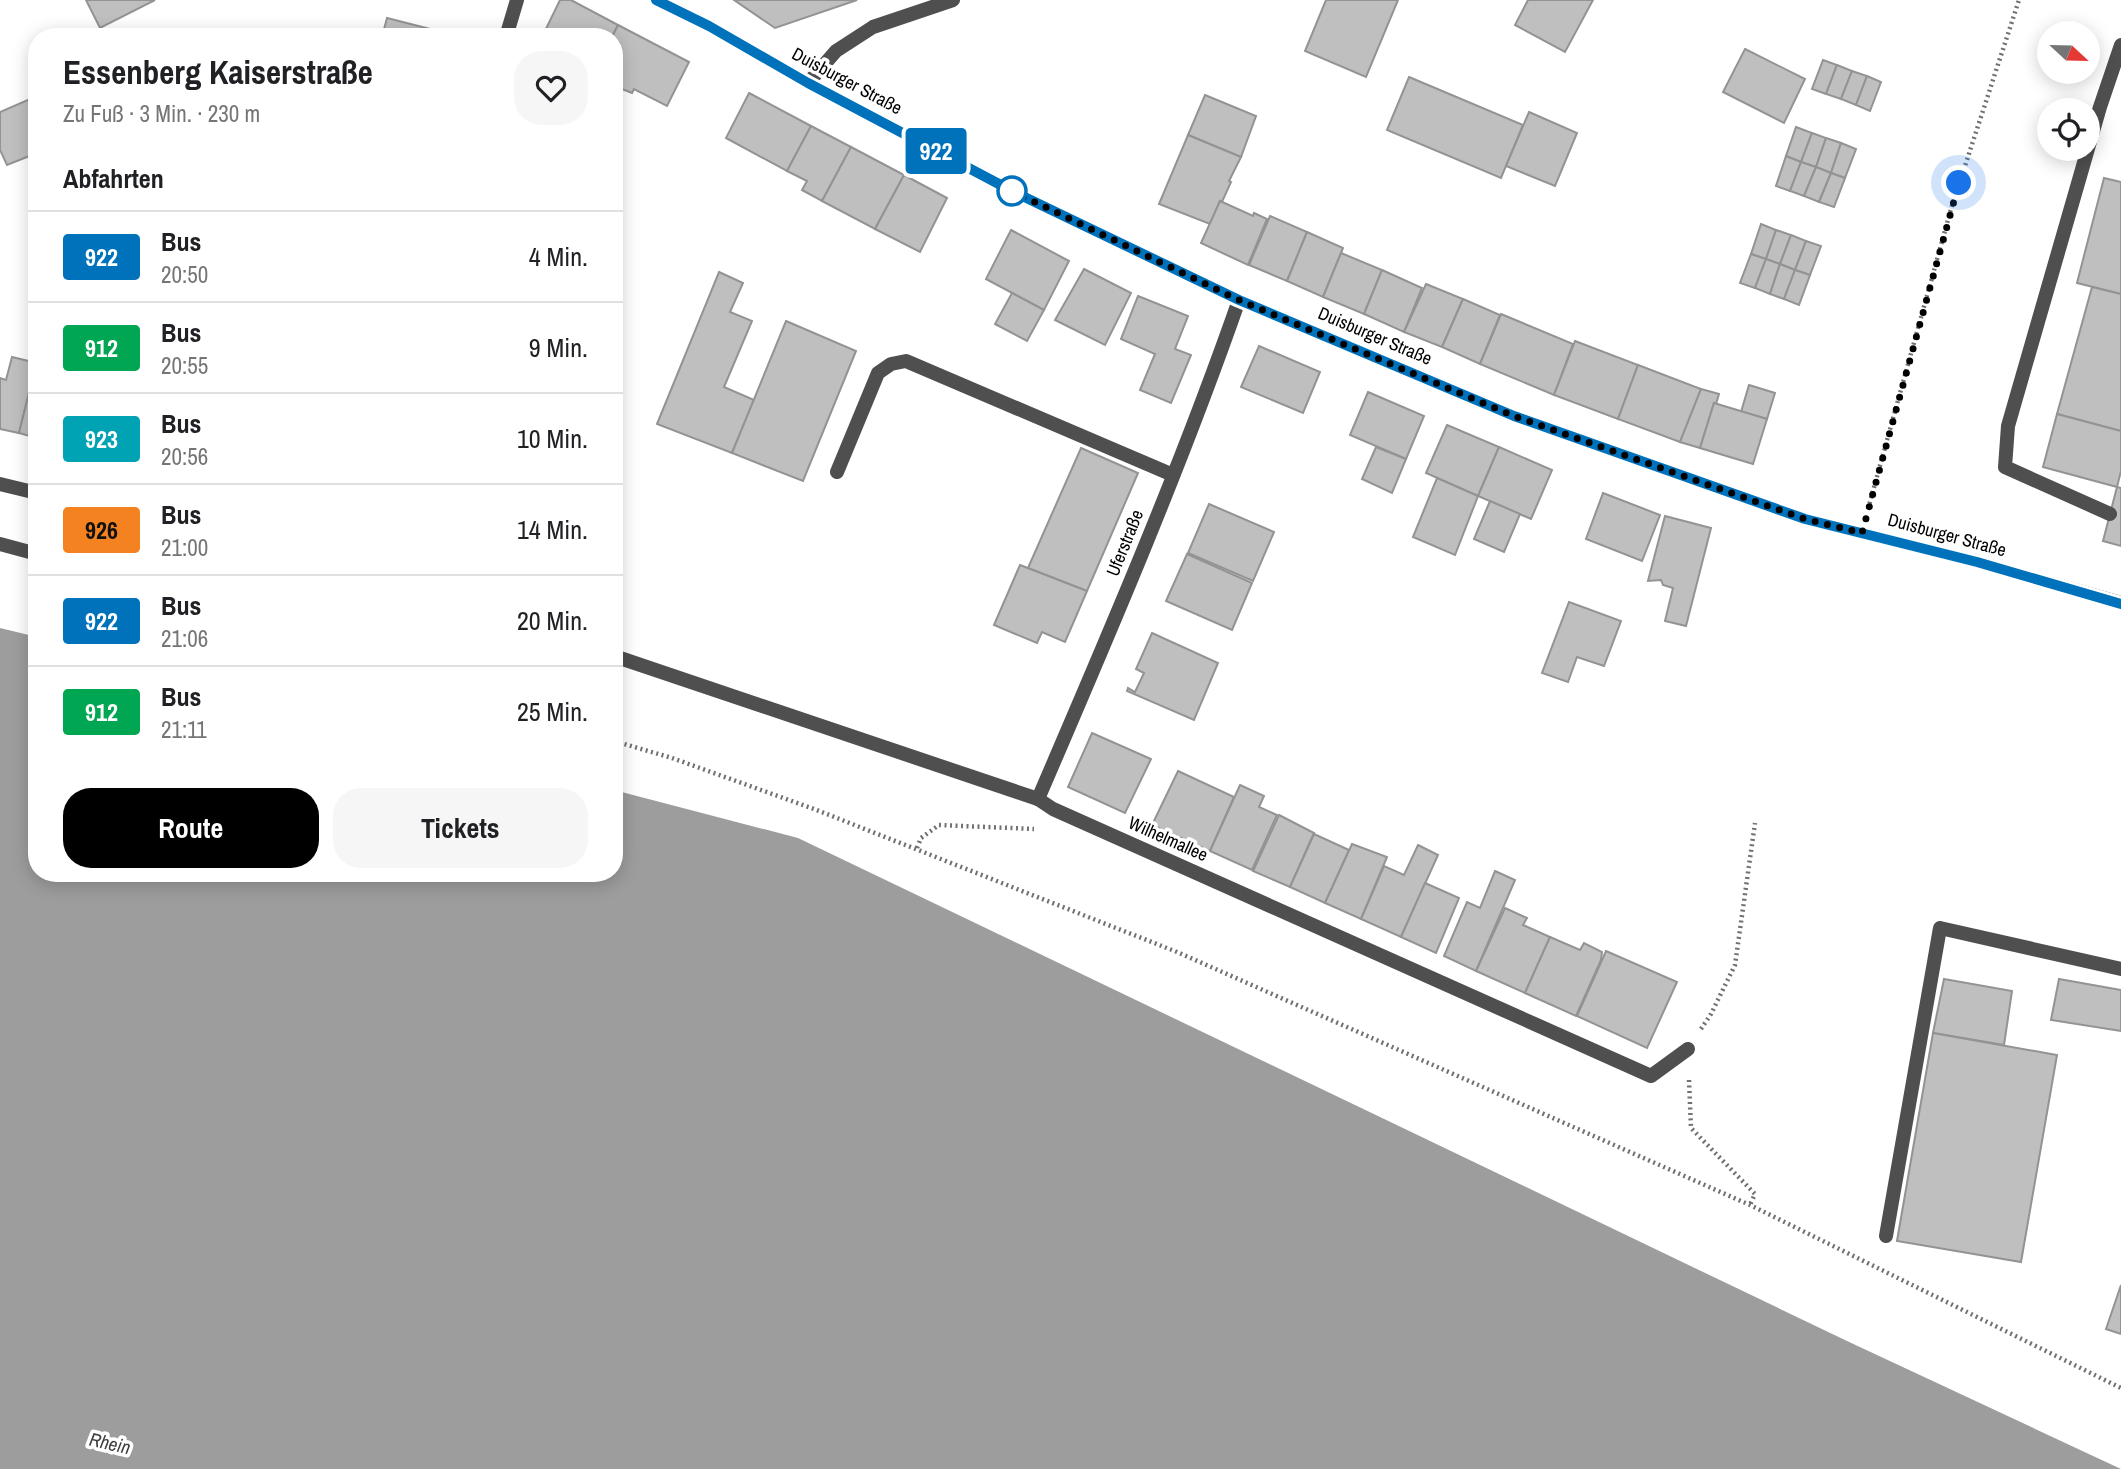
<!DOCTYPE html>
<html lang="de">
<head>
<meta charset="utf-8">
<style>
	:root { --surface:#fff; --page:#f6f6f6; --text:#202124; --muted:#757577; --line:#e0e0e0; --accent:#000 }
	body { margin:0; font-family:"Archivo Narrow",sans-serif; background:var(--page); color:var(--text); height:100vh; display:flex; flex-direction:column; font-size:26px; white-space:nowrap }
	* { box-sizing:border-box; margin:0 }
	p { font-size:23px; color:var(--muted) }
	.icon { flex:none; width:38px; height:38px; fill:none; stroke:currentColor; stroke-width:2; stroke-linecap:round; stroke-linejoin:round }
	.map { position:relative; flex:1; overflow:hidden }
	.panel { position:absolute; left:28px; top:28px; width:595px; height:854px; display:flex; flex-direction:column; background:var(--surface); border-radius:28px; box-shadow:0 4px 18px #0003 }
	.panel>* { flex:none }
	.badge { padding:0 14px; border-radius:5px; font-size:24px; line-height:46px }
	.needle { width:46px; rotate:112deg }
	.buttons { position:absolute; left:2037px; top:21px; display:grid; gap:14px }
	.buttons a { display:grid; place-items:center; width:63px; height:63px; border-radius:50%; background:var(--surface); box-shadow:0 4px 18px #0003; font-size:35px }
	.you { position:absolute; width:35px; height:35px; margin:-18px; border:5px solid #fff; border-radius:50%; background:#1a73e8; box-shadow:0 0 0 10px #1a73e833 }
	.map>.badge { position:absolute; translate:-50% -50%; box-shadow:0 0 0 4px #fff }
	h2 { padding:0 35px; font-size:26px; line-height:63px }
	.round { display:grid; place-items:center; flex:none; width:74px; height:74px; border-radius:28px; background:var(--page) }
	.head { display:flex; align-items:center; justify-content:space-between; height:119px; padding:0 35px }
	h1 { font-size:33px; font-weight:700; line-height:52px }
	.action { display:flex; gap:14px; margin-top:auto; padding:14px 35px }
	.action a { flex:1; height:80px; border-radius:28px; background:var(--accent); color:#fff; font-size:28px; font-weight:700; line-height:80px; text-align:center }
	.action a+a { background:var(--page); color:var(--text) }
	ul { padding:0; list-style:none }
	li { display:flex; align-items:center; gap:21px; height:91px; padding:0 35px; border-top:2px solid var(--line) }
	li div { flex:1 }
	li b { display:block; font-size:26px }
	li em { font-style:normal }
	li .badge { min-width:77px; font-weight:700; text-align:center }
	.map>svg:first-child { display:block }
	.water { fill:#9d9d9d }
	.building { fill:#bfbfbf; stroke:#939393; stroke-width:2 }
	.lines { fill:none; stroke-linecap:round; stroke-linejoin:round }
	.path { stroke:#717171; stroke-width:4.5; stroke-dasharray:2 3.5; stroke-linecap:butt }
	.service { stroke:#4f4f4f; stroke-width:14 }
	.minor { stroke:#4f4f4f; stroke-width:14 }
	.secondary { stroke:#1c1c1c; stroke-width:14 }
	.line-casing { stroke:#fff; stroke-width:16 }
	.line { stroke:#0072bc; stroke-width:10 }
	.walk { stroke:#000; stroke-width:7; stroke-dasharray:0 12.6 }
	.stop-dot { fill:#fff; stroke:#0072bc; stroke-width:3.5 }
	.labels { text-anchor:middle; stroke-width:7; stroke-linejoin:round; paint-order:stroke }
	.street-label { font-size:18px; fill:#000; stroke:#fff }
	.water-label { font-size:19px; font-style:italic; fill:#3e3e3e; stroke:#fff }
</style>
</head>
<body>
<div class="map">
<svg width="2121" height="1469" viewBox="0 0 2121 1469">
	<rect width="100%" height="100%" fill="#fff"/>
	<polygon class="water" points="0,628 37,637 37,873 614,873 614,790 798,838 1847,1341 2121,1469 0,1469"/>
	<g class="building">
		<polygon points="86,0 155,0 100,28"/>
		<polygon points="560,0 571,0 618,25 612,37 542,37"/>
		<polygon points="734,0 857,0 775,28"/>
		<polygon points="1326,0 1398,0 1366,77 1305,51"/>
		<polygon points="1528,0 1593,0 1565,52 1515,25"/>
		<polygon points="387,18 442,32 441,37 382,37"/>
		<polygon points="618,25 689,62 667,106 634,89 632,93 614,86 617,74 614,73 614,37 612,37"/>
		<polygon points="1745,49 1805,79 1784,123 1723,92"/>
		<polygon points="1823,60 1837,65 1826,94 1812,89"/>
		<polygon points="1837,65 1852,71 1841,99 1826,94"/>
		<polygon points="1852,71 1867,76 1856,105 1841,99"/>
		<polygon points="1867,76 1881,82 1870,111 1856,105"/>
		<polygon points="1409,77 1523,125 1501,178 1387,130"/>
		<polygon points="749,93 811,126 787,171 726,138"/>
		<polygon points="1205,95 1256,116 1241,157 1188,135"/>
		<polygon points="37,96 37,153 7,165 0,150 0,112"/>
		<polygon points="1529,112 1577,133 1555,186 1506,166"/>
		<polygon points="811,126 851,147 822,201 802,190 807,181 787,171"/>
		<polygon points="1796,127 1812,133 1801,162 1786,156"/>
		<polygon points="1812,133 1826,138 1816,167 1801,162"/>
		<polygon points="1188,135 1241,157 1229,181 1231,182 1222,202 1220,201 1210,224 1159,204"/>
		<polygon points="1826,138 1841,143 1831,173 1816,167"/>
		<polygon points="1841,143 1856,149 1845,178 1831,173"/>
		<polygon points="851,147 904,175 875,229 822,201"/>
		<polygon points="1786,156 1801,162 1790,191 1776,186"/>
		<polygon points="1801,162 1816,167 1804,196 1790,191"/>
		<polygon points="1816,167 1831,173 1819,202 1804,196"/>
		<polygon points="1831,173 1845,178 1834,207 1819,202"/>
		<polygon points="904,175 947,198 920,252 875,229"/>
		<polygon points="2104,178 2121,182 2121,294 2077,283"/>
		<polygon points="1220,201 1253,216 1254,213 1267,219 1248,265 1201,243"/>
		<polygon points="1270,216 1307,232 1287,281 1249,265"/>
		<polygon points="1761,224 1776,230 1766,259 1751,254"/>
		<polygon points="1011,230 1069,261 1044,310 986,279"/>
		<polygon points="1776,230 1791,235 1780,264 1766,259"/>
		<polygon points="1307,232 1343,248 1323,297 1287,281"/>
		<polygon points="1791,235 1806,241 1795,270 1780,264"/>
		<polygon points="1806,241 1821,246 1810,275 1795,270"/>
		<polygon points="1341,253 1382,270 1364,314 1323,297"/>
		<polygon points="1751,254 1766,259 1755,288 1740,283"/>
		<polygon points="1766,259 1780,264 1770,294 1755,288"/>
		<polygon points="1780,264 1795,270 1784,299 1770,294"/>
		<polygon points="1084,269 1131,293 1105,345 1055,320"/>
		<polygon points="1382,270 1422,288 1404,332 1364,314"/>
		<polygon points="1795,270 1810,275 1799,305 1784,299"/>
		<polygon points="719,272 743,283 730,312 752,321 724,387 754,400 732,453 657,424"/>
		<polygon points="1426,284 1463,299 1442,347 1404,332"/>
		<polygon points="2092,287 2121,294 2121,431 2057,414"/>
		<polygon points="1012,293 1044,310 1027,341 995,324"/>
		<polygon points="1138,296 1188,316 1175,349 1191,355 1171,403 1140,390 1155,354 1121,339"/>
		<polygon points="1463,299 1500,315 1480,364 1442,347"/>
		<polygon points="1501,314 1573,344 1554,395 1480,364"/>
		<polygon points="786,321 856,351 803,481 732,453"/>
		<polygon points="1575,341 1638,365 1618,419 1554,395"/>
		<polygon points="1259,346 1320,372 1303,413 1241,387"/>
		<polygon points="12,357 37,363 19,433 0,429 0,378 6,380"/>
		<polygon points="1638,365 1701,389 1680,442 1618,419"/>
		<polygon points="33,376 37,377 37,438 19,433"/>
		<polygon points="1749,385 1775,393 1767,419 1741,412"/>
		<polygon points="1701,389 1719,394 1716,404 1714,403 1700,448 1680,442"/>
		<polygon points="1368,392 1424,416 1406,459 1350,435"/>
		<polygon points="1714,403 1767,419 1753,464 1700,448"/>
		<polygon points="2057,414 2121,431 2121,471 2117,487 2043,467"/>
		<polygon points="1447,425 1499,447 1478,496 1426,473"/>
		<polygon points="1376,447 1406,459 1392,493 1362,479"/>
		<polygon points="1499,447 1552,470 1531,519 1478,496"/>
		<polygon points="1081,448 1138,473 1087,591 1028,568"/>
		<polygon points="1437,478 1478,496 1455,555 1413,537"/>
		<polygon points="2117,487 2121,488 2121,546 2103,541"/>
		<polygon points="1603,493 1660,515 1642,561 1586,539"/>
		<polygon points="1490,501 1520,514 1504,552 1474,539"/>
		<polygon points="1209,504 1274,532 1253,581 1188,553"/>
		<polygon points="1665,516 1711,528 1686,626 1665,621 1673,588 1663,585 1661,580 1648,581"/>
		<polygon points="1187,554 1252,583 1232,630 1166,601"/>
		<polygon points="1020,565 1087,591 1065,642 1042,632 1037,643 994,625"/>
		<polygon points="1569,602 1621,621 1604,666 1577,657 1568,682 1542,673"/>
		<polygon points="1152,633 1218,663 1194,720 1127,691 1128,688 1135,692 1144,673 1136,669"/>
		<polygon points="1092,733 1151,759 1125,813 1068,787"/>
		<polygon points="1178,771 1234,797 1210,851 1152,825"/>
		<polygon points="1240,785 1264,796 1259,807 1277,815 1252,870 1210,851"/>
		<polygon points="1279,815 1314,833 1290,887 1253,871"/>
		<polygon points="1314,834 1349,850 1325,903 1290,887"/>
		<polygon points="1352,844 1387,857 1361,919 1325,903"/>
		<polygon points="1418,845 1438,855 1401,937 1361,919 1384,866 1404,875"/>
		<polygon points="1495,871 1515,880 1476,971 1444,956 1467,902 1480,908"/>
		<polygon points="1425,883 1459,898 1436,953 1401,937"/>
		<polygon points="1505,908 1527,918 1523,925 1550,937 1525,993 1476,971"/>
		<polygon points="1550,937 1580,950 1584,943 1602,952 1601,960 1576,1016 1525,993"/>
		<polygon points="1606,951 1677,982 1647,1048 1577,1016"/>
		<polygon points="1944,979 2012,991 2004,1045 1933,1033"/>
		<polygon points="2059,979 2121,990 2121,1031 2051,1020"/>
		<polygon points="1933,1033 2057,1055 2021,1262 1897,1241"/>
		<polygon points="2121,1285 2121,1334 2106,1329"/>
	</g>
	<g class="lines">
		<g class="path">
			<polyline points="1868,509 1951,209 2019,0"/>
			<polyline points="614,741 672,758 814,809 1177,952 1750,1205 2121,1388"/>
			<polyline points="917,848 921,838 939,825 1034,829"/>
			<polyline points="1701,1029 1711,1014 1735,965 1755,823"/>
			<polyline points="1689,1080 1691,1128 1755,1194 1750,1205"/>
		</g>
		<g class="service">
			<polyline points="837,472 878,373 891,364 906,361 1173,475"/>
			<polyline points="2110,514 2005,467 2008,426 2100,107 2121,45"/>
			<polyline points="0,544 37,554"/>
			<polyline points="1886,1236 1940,928 2121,969"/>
		</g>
		<g class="minor">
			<polyline points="506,37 517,0"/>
			<polyline points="808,83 836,51 873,27 953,0"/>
			<polyline points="0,484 37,493"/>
			<polyline points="614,656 1038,799 1053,809 1651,1076 1688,1049"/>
			<path d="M1038,799C1109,634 1180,469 1239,300"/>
		</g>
		<polyline class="secondary" points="656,0 709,26 808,83 1014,192 1239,300 1514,416 1805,519 1977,562 2121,603"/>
	</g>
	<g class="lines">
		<defs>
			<polyline id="line" points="656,0 709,26 808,83 1014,192 1239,300 1514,416 1805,519 1977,562 2121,604"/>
		</defs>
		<use href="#line" class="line-casing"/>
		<use href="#line" class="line"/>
		<polyline class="walk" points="1012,191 1239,300 1514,416 1805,519 1862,533 1959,183"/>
	</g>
	<circle class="stop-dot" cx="1012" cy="191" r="14"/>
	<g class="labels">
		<g class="street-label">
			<text transform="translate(847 81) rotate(28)" y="6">Duisburger Straße</text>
			<text transform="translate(1375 336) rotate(23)" y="6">Duisburger Straße</text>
			<text transform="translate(1947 535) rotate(15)" y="6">Duisburger Straße</text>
			<text transform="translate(1125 543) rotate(-68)" y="6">Uferstraße</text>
			<text transform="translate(1168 839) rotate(24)" y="6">Wilhelmallee</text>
		</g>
		<g class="water-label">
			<text transform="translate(110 1443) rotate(13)" y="7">Rhein</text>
		</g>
	</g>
</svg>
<div class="buttons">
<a><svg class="needle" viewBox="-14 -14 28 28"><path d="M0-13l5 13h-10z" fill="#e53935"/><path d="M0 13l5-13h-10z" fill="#757577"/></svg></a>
<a><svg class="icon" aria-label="locate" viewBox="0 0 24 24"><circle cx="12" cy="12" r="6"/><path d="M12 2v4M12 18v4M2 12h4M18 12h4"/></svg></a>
</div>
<div class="you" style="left:1959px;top:183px"></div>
<b class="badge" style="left:936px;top:151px;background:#0072bc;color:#fff">922</b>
<section class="panel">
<div class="head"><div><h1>Essenberg Kaiserstraße</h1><p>Zu Fuß · 3 Min. · 230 m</p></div><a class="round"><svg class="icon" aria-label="heart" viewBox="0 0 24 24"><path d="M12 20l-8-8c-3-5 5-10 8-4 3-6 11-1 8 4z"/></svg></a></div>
<h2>Abfahrten</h2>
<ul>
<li><span class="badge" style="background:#0072bc;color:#fff">922</span><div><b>Bus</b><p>20:50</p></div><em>4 Min.</em></li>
<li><span class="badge" style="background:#00a651;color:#fff">912</span><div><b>Bus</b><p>20:55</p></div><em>9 Min.</em></li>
<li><span class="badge" style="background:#00a3b4;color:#fff">923</span><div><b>Bus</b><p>20:56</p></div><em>10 Min.</em></li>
<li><span class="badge" style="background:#f58220;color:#111">926</span><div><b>Bus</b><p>21:00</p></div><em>14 Min.</em></li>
<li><span class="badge" style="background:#0072bc;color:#fff">922</span><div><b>Bus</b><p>21:06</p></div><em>20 Min.</em></li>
<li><span class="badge" style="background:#00a651;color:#fff">912</span><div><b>Bus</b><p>21:11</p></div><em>25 Min.</em></li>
</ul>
<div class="action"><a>Route</a><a>Tickets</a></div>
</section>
</div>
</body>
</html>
